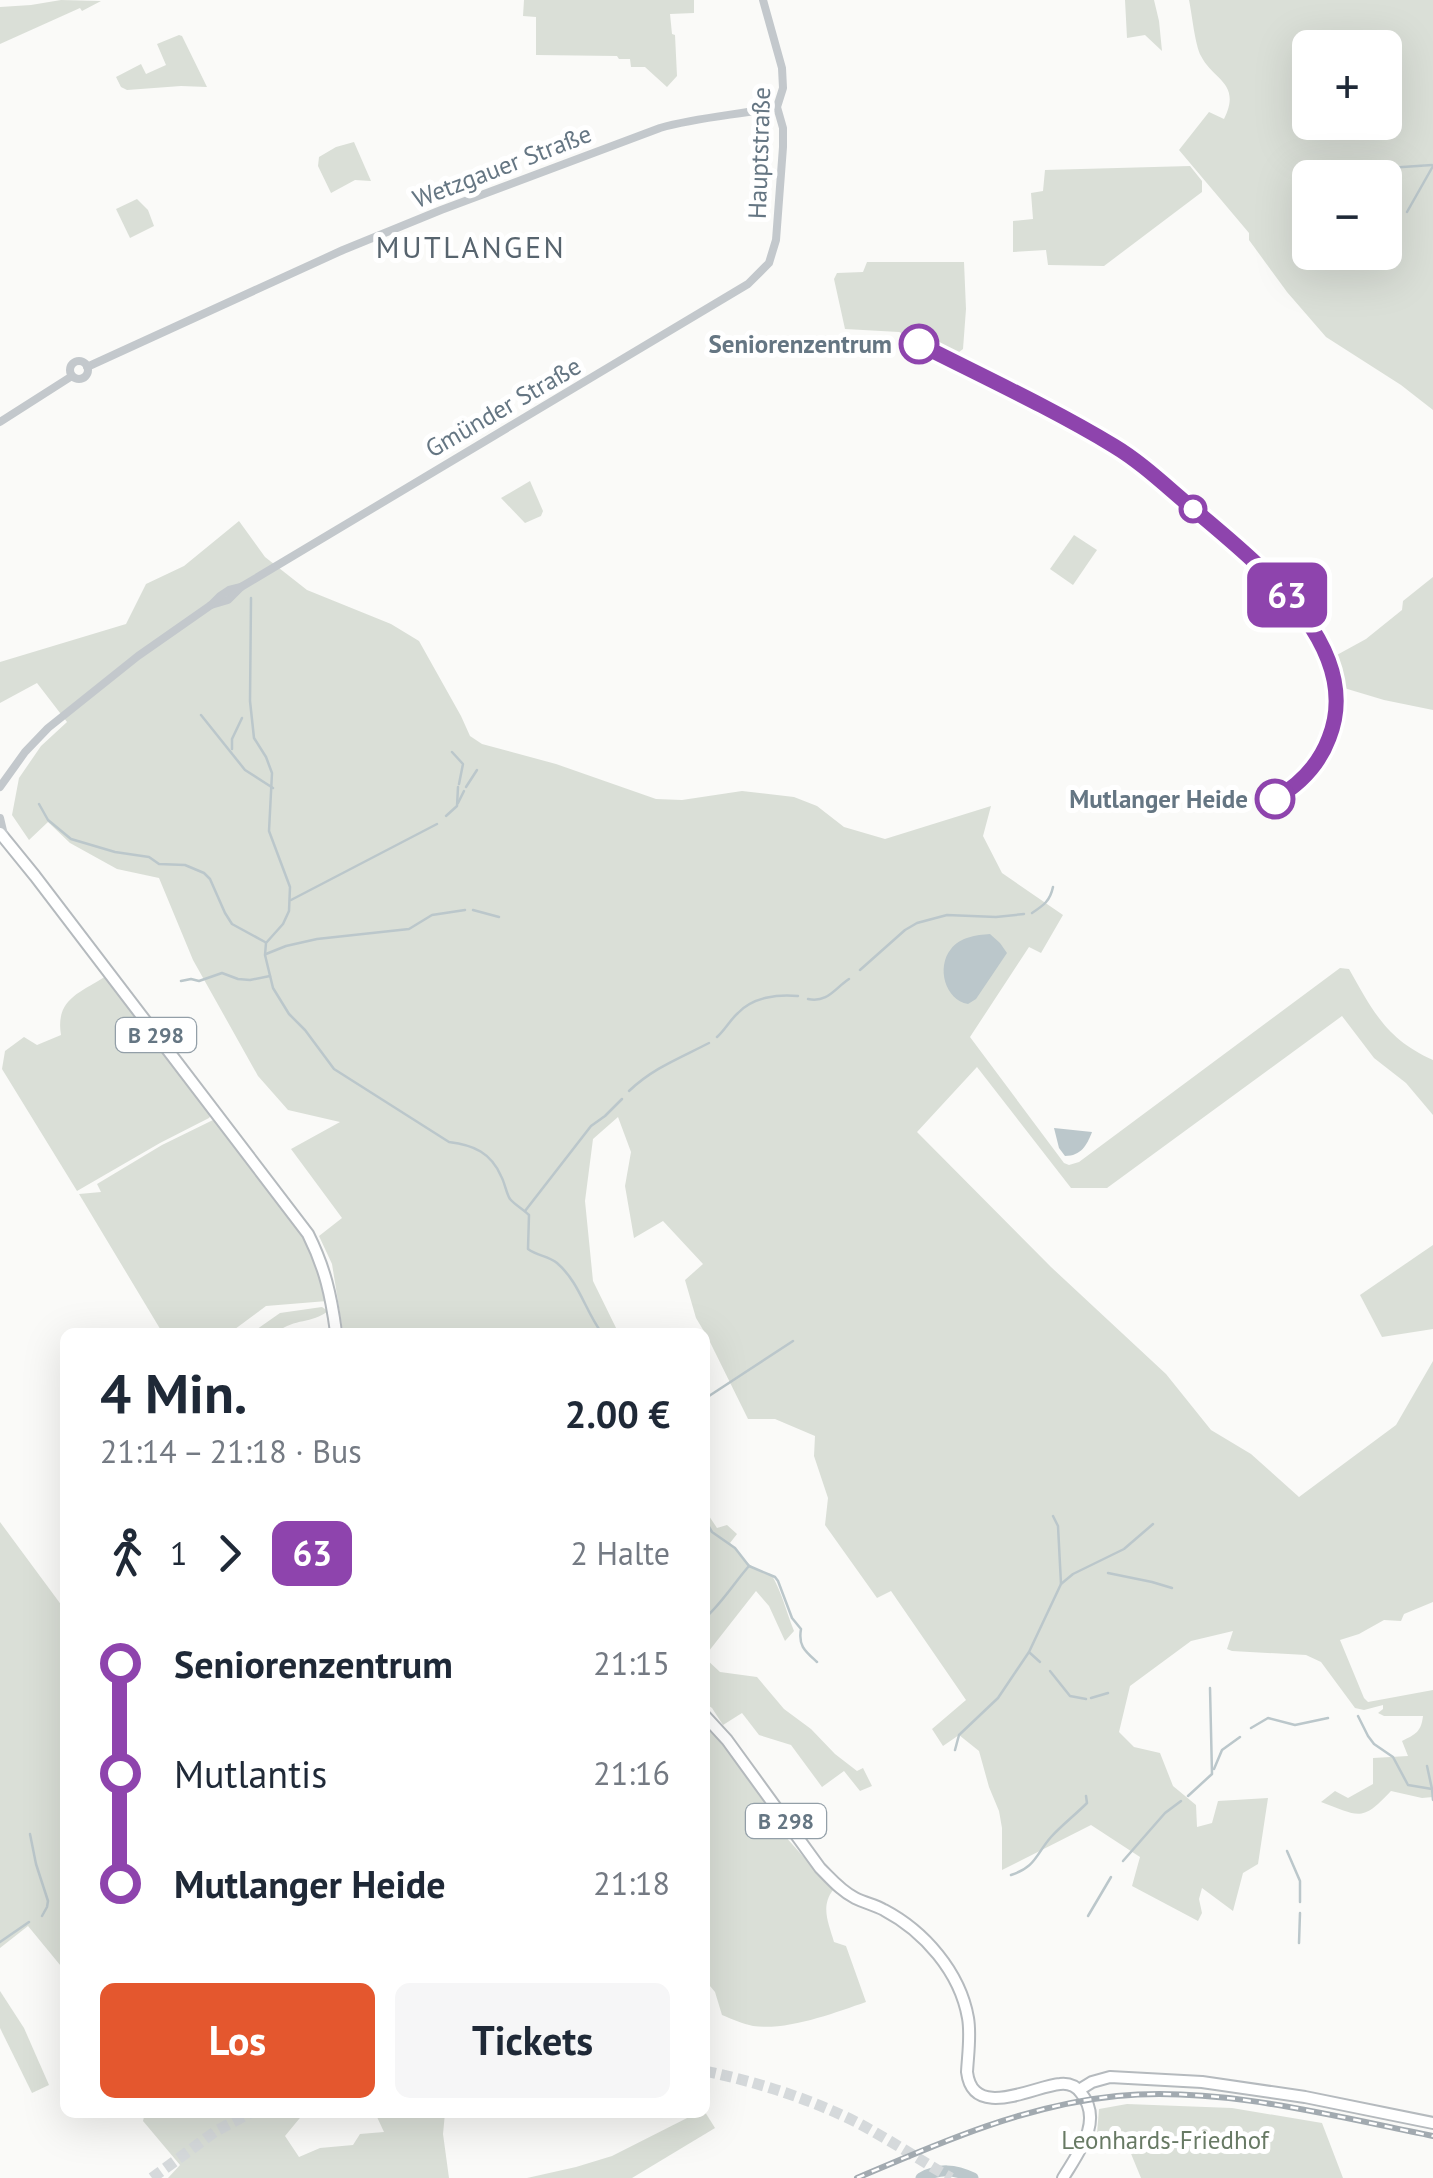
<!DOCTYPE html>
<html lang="de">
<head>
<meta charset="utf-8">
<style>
	:root { --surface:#fff; --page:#f6f6f7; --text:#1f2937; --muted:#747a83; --accent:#e4572e }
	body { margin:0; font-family:"PT Sans",sans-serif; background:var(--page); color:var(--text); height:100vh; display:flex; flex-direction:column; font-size:38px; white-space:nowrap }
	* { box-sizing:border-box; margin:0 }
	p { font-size:32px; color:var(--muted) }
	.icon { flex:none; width:55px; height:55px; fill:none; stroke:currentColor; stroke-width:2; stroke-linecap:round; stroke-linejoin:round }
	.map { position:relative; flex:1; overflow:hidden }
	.panel { position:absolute; left:60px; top:1328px; width:650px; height:790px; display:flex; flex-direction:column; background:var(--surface); border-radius:15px; box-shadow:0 10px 40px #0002 }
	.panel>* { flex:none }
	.badge { padding:0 20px; border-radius:15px; font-size:35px; line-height:65px }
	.buttons { position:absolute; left:1292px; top:30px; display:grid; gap:20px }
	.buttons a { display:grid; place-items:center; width:110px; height:110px; border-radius:15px; background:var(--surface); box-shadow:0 10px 40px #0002; font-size:50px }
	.map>.badge { position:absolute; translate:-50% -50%; box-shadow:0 0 0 5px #fff }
	.legs { display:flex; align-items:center; gap:15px; height:110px; padding:0 40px; font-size:32px }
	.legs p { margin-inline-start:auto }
	.overview { display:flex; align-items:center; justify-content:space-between; height:170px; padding:0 40px }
	h1 { font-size:55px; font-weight:600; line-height:75px }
	.cta { display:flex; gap:20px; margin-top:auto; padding:20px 40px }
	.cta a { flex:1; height:115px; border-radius:15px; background:var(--accent); color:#fff; font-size:40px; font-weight:600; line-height:115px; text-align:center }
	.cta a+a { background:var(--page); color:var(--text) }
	ul { padding:0 40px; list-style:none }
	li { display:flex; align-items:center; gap:35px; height:110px; font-size:38px }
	li i { display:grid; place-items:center; width:15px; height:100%; margin:0 12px; background:currentColor }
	li i::after { content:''; width:25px; height:25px; margin:-12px; border:8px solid; border-radius:50%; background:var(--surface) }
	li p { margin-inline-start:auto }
	li:first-child i { background:linear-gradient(#0000 50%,currentColor 0) }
	li:last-child i { background:linear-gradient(currentColor 50%,#0000 0) }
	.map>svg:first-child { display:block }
	.green { fill:#dadfd7; fill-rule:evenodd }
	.water { fill:#bbc7cb }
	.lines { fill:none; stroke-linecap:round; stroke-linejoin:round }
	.stream { stroke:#bbc7cb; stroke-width:2.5 }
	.river { stroke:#bbc7cb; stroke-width:11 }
	.highway-tunnel { stroke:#d5d9db; stroke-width:11; stroke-dasharray:11 5.5; stroke-linecap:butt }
	.major-casing { stroke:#b5babe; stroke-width:14 }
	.minor { stroke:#c3c8cc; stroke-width:8 }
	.major { stroke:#fff; stroke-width:10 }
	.rail-casing { stroke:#a2aab0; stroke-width:6 }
	.rail { stroke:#fff; stroke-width:2.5; stroke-dasharray:8; stroke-linecap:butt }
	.line-1-casing { stroke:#fff; stroke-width:22 }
	.line-1 { stroke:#8e44ad; stroke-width:15 }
	.stop-1-dot { fill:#fff; stroke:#8e44ad; stroke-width:5 }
	.labels { text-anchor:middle; stroke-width:10; stroke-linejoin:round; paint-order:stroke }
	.shield { fill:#fff; stroke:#939fa8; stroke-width:2.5 }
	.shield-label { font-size:22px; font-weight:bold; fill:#657683 }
	.street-label { font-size:25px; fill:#657683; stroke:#fff }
	.stop-label { font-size:25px; font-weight:bold; fill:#657683; stroke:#fff; text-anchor:end }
	.park-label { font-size:25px; fill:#687a64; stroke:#fff }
	.quarter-label { font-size:30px; letter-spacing:2.5px; fill:#57646e; stroke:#fff }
</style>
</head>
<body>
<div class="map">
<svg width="1433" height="2178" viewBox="0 0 1433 2178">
	<rect width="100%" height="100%" fill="#fafaf8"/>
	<g class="green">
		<polygon points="61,0 101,1 82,11 80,8 0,44 0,7 31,5"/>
		<polygon points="524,0 694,0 694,13 670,14 672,34 675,35 677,76 667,87 645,67 631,67 630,59 619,59 617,56 536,55 536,17 523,16"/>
		<polygon points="1125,0 1154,0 1159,21 1162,51 1145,35 1127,38"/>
		<path d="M1189,0H1433V410L1401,385L1326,337L1287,292L1249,240V233L1179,150L1209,112L1224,119C1242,83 1213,80 1201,56C1195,45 1192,14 1189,0ZM1310,48H1385V122H1310ZM1310,178H1385V252H1310Z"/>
		<polygon points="179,35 182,36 207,87 181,86 127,90 121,87 116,77 141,64 146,74 166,65 157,44"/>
		<polygon points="354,142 371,181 355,180 331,193 318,166 319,157 336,147"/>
		<polygon points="1190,166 1202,181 1202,192 1104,266 1048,265 1046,250 1013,252 1013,221 1033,219 1031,193 1043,191 1045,170"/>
		<polygon points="137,199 148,210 154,226 130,238 116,209"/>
		<polygon points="867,262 964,262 966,309 963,349 955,355 899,332 845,329 834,279 837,273 863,272"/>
		<polygon points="530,481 543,511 541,516 525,523 501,498"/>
		<path d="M239,521L265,557L307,590L391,624L419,641L461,716L470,736L482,744L556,764L656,799L682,800L742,791L794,797L817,806L844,827L885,839L991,806L983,836L1002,873L1063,915L1041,953L1029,947L970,1037L1064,1163L1069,1165L1079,1162L1340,968L1349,969C1373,1011 1386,1039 1433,1060V1115L1406,1083L1374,1058L1342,1016L1107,1188H1071L977,1067L917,1132L1051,1267L1166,1374L1211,1430L1251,1454L1299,1497L1396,1425L1433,1361V1602L1404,1614L1401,1621L1384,1620L1359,1634L1340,1640L1364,1698L1368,1702L1433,1690V1797L1422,1798L1391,1791C1361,1823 1360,1816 1321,1802L1335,1791L1348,1798L1373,1784V1758L1408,1756L1402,1741C1416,1734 1421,1732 1423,1716H1384L1378,1713L1383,1709V1705L1364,1710L1355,1708L1321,1662L1306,1655L1232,1651L1227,1649L1233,1631L1191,1641L1130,1686L1119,1732L1134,1747L1160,1753L1173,1786L1196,1805L1197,1827L1212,1823L1218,1801L1268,1798L1258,1864L1243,1873L1233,1911L1202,1888L1199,1899L1202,1913L1198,1921L1132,1886L1140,1857L1091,1825L1002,1870V1828L999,1811L989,1787L979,1751L959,1735L943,1746L932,1729L966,1700L891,1591L877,1598L825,1525L828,1498L814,1456L815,1436L775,1419H748L708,1338L696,1318L685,1280L703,1264L663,1221L634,1238L625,1186L631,1152L618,1117L593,1139L585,1201L593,1281L618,1332H343L332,1264L319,1236L342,1218L291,1149L340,1122L288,1110L258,1076L193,960L159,878L117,869L70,843L48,822L29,840L12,815L19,778L41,746L67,722L37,683L0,703V662L126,624L146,584L184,566Z"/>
		<polygon points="1074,535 1097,550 1073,585 1050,569"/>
		<polygon points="1433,577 1433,710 1384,700 1344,688 1335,656 1366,639 1402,610 1403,601"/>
		<path d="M106,976L211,1115L209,1118L160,1143L77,1191L2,1069L5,1051L24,1037L37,1045L61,1035C55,999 80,993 106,976Z"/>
		<polygon points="215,1119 305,1238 315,1258 327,1301 266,1306 231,1332 162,1332 79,1194 101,1192 97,1184 162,1145"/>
		<polygon points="1433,1245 1433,1329 1382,1337 1360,1295"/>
		<path d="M322,1307L328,1311C312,1324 294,1318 278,1332H253L280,1313Z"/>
		<path d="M705,1510L717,1528L727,1525L737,1534L730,1543C742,1557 751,1571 771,1574C782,1592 786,1611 794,1631L785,1641L769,1606L756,1591L705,1656Z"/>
		<polygon points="0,1522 65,1610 65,1971 28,1926 0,1948"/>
		<polygon points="705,1658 720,1672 757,1677 784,1709 811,1729 835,1754 857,1771 863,1768 872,1786 860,1791 844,1771 822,1787 791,1745 759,1735 742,1713 723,1725 712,1708 705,1703"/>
		<path d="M705,1722L719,1734L779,1817L776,1826L833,1890C820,1907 829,1924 834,1942L846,1946L866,2002C834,2013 787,2031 753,2026C743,2024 732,2019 722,2015L715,1992L705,1980Z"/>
		<polygon points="0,1991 24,2028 49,2085 32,2093 0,2028"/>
		<polygon points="1127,2104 1232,2108 1322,2123 1343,2178 1141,2178 1127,2144 1102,2153 1097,2134 1099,2109"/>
		<polygon points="705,2112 715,2128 632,2178 527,2178 576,2167 612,2156 697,2113"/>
		<polygon points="145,2113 304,2113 285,2136 299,2157 320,2148 353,2145 360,2134 384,2132 377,2117 383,2113 445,2113 443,2134 449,2178 168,2178 180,2165 143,2121"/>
	</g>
	<g class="water">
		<path d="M990,934L1000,943L1007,953L976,999L968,1004C945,1000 936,967 951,949C960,937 976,935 990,934Z"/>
		<path d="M1054,1128L1092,1132C1087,1145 1081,1156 1065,1156L1059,1148Z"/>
	</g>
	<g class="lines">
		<g class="stream">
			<polyline points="1388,168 1432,165"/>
			<polyline points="1407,212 1433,166"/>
			<path d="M251,598L250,701L254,738L266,757L272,773L269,831L290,887L289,911L283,924L266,943L265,955L273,988L289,1014L305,1030L334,1069L449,1142C474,1145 491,1153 501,1176C505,1183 506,1193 510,1199C515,1205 523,1209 529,1215L528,1249C537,1256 549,1256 557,1263C579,1282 585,1310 601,1332"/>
			<polyline points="201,715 245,770 273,788"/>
			<polyline points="232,749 232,739 242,718"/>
			<polyline points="452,752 463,764 459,784"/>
			<polyline points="466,787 477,770"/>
			<polyline points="458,803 464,791"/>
			<polyline points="39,804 48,820 71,839 115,852 149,857 159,864 185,865 204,873 210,879 225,913 232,924 265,942"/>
			<polyline points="446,816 457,806 458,787"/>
			<polyline points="291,900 437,824"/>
			<polyline points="473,910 499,917"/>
			<path d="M1032,913C1044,905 1050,901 1053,887"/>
			<polyline points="266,954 286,946 317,939 409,929 432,915 465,910"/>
			<polyline points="860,970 905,930 917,923 947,915 996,917 1024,914"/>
			<polyline points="181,981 191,979 199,981 222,973 238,979 250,980 270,976"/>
			<path d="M808,999C828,1003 835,988 849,979"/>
			<path d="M717,1037C725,1030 730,1020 738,1013C753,997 778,994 798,996"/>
			<path d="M629,1091C653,1068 680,1058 709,1043"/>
			<polyline points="525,1211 591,1126 605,1116 622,1099"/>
			<polyline points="708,1399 709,1396 793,1341"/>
			<polyline points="1053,1516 1058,1526 1061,1584"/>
			<path d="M705,1520L712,1532L735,1548L749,1566L775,1577L778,1581L792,1618L801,1629C798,1646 805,1651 817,1662"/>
			<polyline points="1108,1573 1152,1582 1172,1588"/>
			<path d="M705,1618C722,1603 734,1583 749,1566"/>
			<polyline points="1030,1653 1040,1662"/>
			<polyline points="1050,1671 1070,1696 1086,1699"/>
			<polyline points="1091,1698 1108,1693"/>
			<polyline points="1358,1716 1368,1736 1374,1744 1393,1757 1408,1785 1432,1789 1433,1800"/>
			<polyline points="1251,1728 1268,1718 1295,1725 1328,1718"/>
			<polyline points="955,1750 959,1735 998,1698 1029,1652 1061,1584 1073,1574 1124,1549 1153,1524"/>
			<polyline points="1427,1766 1432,1789"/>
			<polyline points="1214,1769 1222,1750 1240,1737"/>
			<polyline points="1188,1796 1212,1774 1210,1688"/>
			<polyline points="30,1834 36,1864 48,1901 47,1907 42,1916"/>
			<polyline points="1287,1851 1300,1881 1300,1902"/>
			<polyline points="1123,1861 1165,1813 1181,1801"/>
			<path d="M1011,1875C1036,1867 1036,1854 1051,1837C1062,1825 1075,1815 1087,1803L1086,1796"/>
			<polyline points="1088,1916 1111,1877"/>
			<polyline points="0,1942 29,1922"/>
			<polyline points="1299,1943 1300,1913"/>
		</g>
		<path class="river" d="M921,2178C939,2168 955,2169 973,2178"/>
		<g class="highway-tunnel">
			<path d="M705,2071C757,2082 811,2099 858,2123C890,2140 920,2160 951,2178"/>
			<polyline points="152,2178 216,2131 252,2112"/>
		</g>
		<defs>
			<g id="major">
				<path d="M0,833L35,876L308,1234C325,1268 331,1295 336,1332"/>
				<path d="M705,1716L727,1740L820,1868C831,1879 841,1891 855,1898C865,1903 875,1905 884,1910C924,1931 960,1972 968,2018C971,2035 968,2054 967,2072C973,2121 1034,2086 1060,2084C1069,2083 1076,2086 1081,2093C1104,2121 1078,2153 1063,2178"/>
				<polyline points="1079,2090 1092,2082 1110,2077 1202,2082 1305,2097 1433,2123"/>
			</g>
		</defs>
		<use href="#major" class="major-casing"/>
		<g class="minor">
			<circle cx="79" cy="370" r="9"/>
			<path d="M87,367L343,250L441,210L660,128C698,117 738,115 777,107"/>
			<polyline points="0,422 72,376"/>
			<polyline points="211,605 228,600 241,587"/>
			<polyline points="0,787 25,752 48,728 138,656 211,605 220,596 229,590 241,587 748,284 769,263 776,240 783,147 783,128 777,107 783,88 782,68 763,0"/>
			<polyline points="0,818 4,835"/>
		</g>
		<use href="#major" class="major"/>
		<defs>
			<path id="rail" d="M857,2178C941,2142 1026,2105 1117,2096C1221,2086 1332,2116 1433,2136"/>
		</defs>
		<use href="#rail" class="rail-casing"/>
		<use href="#rail" class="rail"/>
	</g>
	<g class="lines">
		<defs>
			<path id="line-1" d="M919,344C984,377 1051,408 1114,446C1144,464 1170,490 1197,512C1258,564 1365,647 1329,738C1319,765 1299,785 1275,799"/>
		</defs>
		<use href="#line-1" class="line-1-casing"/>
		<use href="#line-1" class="line-1"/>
	</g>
	<g class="stop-1-dot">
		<circle cx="919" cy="344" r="18"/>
		<circle cx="1193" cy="509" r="12"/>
		<circle cx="1275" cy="799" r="18"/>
	</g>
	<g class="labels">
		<g class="shield">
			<rect x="116" y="1018" width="80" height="34" rx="8"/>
			<rect x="746" y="1804" width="80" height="34" rx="8"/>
		</g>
		<g class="shield-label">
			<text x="156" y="1043">B 298</text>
			<text x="786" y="1829">B 298</text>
		</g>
		<g class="street-label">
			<text transform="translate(759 153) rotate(-88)" y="9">Hauptstraße</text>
			<text transform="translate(502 166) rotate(-21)" y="9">Wetzgauer Straße</text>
			<text transform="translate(503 407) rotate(-30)" y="9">Gmünder Straße</text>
		</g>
		<g class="stop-label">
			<text x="892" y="353">Seniorenzentrum</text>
			<text x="1248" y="808">Mutlanger Heide</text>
		</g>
		<g class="park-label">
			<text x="1165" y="2149">Leonhards-Friedhof</text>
		</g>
		<g class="quarter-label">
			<text x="471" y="258">MUTLANGEN</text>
		</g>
	</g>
</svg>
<div class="buttons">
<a>+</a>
<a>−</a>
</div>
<b class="badge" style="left:1287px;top:595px;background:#8e44ad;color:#fff">63</b>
<section class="panel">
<div class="overview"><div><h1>4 Min.</h1><p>21:14 – 21:18 · Bus</p></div><b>2.00 €</b></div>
<div class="legs"><svg class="icon" aria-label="walk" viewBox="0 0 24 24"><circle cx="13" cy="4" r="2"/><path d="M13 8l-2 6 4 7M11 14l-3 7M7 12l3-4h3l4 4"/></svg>1<svg class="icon" aria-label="forward" viewBox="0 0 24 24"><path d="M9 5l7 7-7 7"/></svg><b class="badge" style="background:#8e44ad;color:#fff">63</b><p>2 Halte</p></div>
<ul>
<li><i style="color:#8e44ad"></i><b>Seniorenzentrum</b><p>21:15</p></li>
<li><i style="color:#8e44ad"></i><span>Mutlantis</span><p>21:16</p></li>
<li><i style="color:#8e44ad"></i><b>Mutlanger Heide</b><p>21:18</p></li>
</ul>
<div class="cta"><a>Los</a><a>Tickets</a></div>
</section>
</div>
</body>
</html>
